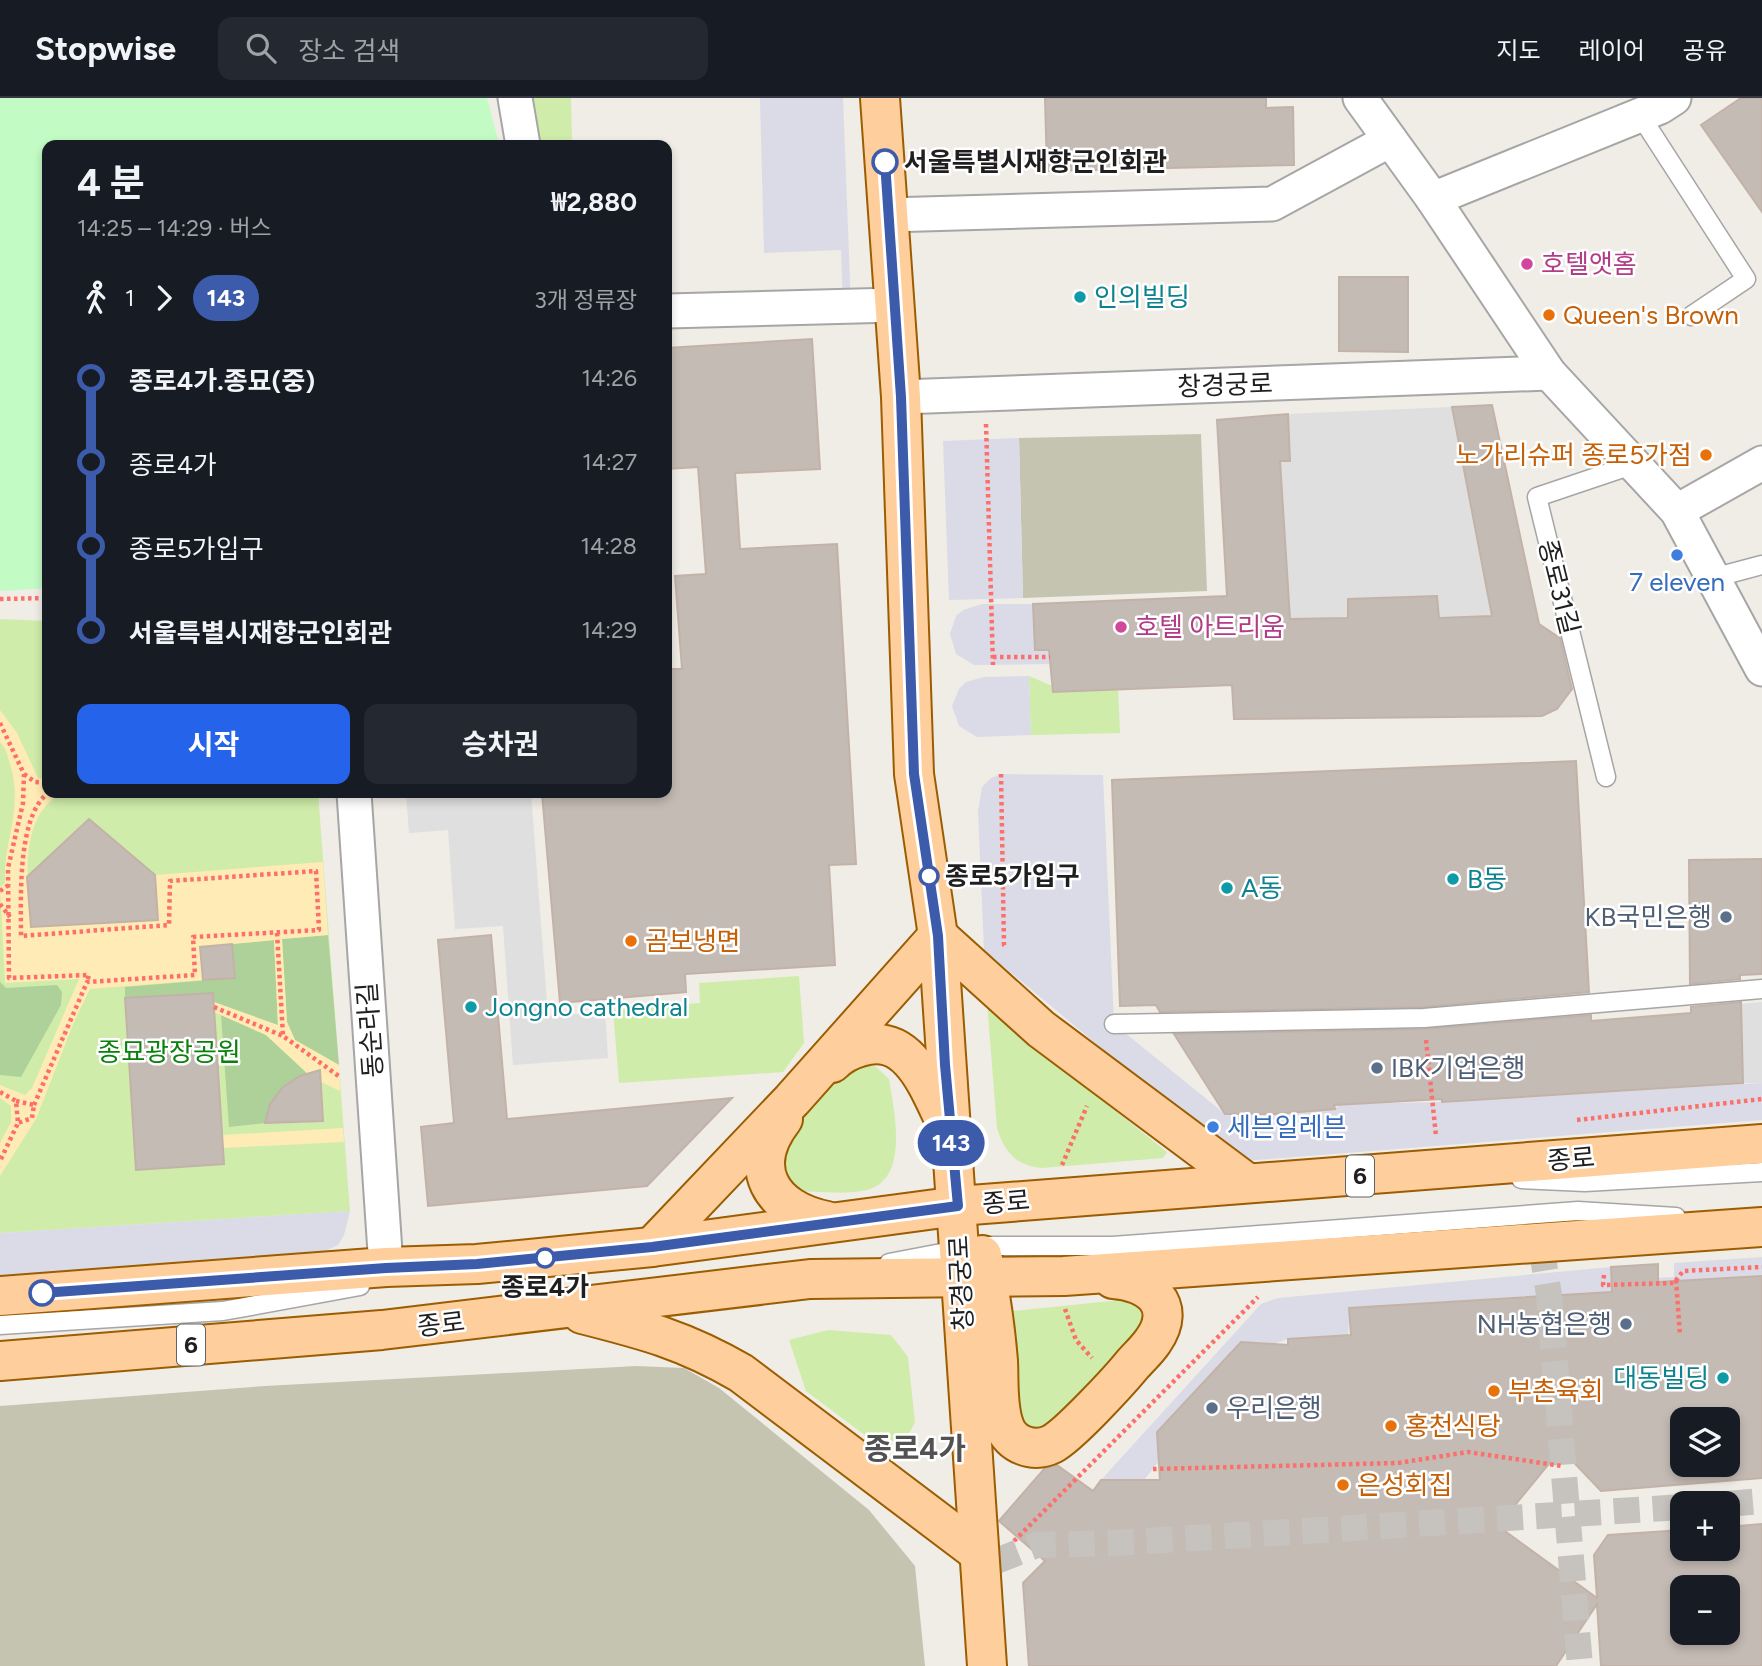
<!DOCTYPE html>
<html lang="ko">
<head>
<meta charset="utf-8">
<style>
	:root { --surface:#171b24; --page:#242831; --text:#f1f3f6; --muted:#9ea1a6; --line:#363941; --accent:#2563eb }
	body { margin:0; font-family:Figtree,"Noto Sans KR",sans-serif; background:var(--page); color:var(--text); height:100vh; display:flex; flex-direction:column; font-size:26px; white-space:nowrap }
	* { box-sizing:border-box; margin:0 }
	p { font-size:23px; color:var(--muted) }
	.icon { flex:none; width:38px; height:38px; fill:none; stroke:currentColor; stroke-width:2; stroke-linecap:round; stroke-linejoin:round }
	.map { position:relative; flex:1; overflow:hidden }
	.details { position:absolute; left:42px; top:42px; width:630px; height:658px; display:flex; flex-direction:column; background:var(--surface); border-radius:14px; box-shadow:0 4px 10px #0003 }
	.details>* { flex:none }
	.badge { padding:0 14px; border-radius:23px; font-size:24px; line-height:46px }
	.fabs { position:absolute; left:1670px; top:1309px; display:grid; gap:14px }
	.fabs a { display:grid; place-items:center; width:70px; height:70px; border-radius:14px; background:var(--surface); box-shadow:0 4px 10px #0003; font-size:35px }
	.map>.badge { position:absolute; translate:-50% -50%; box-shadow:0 0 0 4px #fff }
	.legs { display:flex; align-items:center; gap:10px; height:77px; padding:0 35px; font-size:23px }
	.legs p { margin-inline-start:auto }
	.summary { display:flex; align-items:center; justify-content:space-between; height:119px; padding:0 35px }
	h1 { font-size:38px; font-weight:700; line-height:52px }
	.cta { display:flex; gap:14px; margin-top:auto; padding:14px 35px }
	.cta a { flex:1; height:80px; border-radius:14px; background:var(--accent); color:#fff; font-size:28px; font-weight:700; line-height:80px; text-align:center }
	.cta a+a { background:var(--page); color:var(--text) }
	ul { padding:0 35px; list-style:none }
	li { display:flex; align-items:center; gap:24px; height:84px; font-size:26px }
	li i { display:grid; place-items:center; width:10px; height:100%; margin:0 9px; background:currentColor }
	li i::after { content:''; width:18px; height:18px; margin:-9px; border:5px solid; border-radius:50%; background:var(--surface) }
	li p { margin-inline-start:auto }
	li:first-child i { background:linear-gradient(#0000 50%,currentColor 0) }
	li:last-child i { background:linear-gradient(currentColor 50%,#0000 0) }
	header { display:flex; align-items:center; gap:42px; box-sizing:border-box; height:98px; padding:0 35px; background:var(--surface); border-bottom:2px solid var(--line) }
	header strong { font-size:33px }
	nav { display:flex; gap:38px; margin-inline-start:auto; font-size:24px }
	.search { width:490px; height:63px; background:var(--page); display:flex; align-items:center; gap:18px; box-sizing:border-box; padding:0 24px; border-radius:14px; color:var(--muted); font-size:26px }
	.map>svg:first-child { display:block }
	.construction { fill:#c5c4b1 }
	.grass { fill:#cfecaa }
	.forest { fill:#add199 }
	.sand { fill:#ffebb5 }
	.park { fill:#c2fbc3 }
	.parking { fill:#dfdfdf }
	.plaza { fill:#dadbe6 }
	.building { fill:#c5bbb5; stroke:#c3b2a7; stroke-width:2; fill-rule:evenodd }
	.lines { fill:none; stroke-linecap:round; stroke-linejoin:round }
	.pedestrian-tunnel { stroke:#c6c3be; stroke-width:26; stroke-dasharray:26 13; stroke-linecap:butt }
	.service-casing { stroke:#a6a6a6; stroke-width:21 }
	.minor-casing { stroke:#a6a6a6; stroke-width:37 }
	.primary-casing { stroke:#9b5d00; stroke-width:42 }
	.path { stroke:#fd6f6a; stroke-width:4.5; stroke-dasharray:3.5 3.5; stroke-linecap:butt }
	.service { stroke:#fff; stroke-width:18 }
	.minor { stroke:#fff; stroke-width:33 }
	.primary { stroke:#fece9d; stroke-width:38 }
	.line-1-casing { stroke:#fff; stroke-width:16 }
	.line-1 { stroke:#3d5bab; stroke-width:10 }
	.stop-1-dot { fill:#fff; stroke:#3d5bab; stroke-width:3.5 }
	.hotel-dot { fill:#d1479c; stroke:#fff; stroke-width:2.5 }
	.culture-dot { fill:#0f9aa8; stroke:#fff; stroke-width:2.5 }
	.food-dot { fill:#e8710a; stroke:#fff; stroke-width:2.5 }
	.shop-dot { fill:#3f7fe0; stroke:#fff; stroke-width:2.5 }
	.service-dot { fill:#5c6f8a; stroke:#fff; stroke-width:2.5 }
	.labels { text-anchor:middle; stroke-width:5; stroke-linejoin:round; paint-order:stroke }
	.shield { fill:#fff; stroke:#626262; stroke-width:2 }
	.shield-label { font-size:24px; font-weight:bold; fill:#1f1f1f }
	.stop-label { font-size:26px; font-weight:bold; fill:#1f1f1f; stroke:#fff; text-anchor:start }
	.hotel-label { font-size:26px; fill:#b23c85; stroke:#fff; text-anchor:start }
	.culture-label { font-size:26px; fill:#0d838f; stroke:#fff; text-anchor:start }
	.food-label { font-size:26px; fill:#c56008; stroke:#fff; text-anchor:start }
	.street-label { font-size:26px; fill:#1f1f1f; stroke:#fff }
	.shop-label { font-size:26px; fill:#366cbe; stroke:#fff }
	.service-label { font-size:26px; fill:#4e5e75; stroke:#fff; text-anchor:end }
	.park-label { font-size:26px; fill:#09820b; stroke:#fff }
	.quarter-label { font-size:30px; font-weight:bold; fill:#525252; stroke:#fff }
</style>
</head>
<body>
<header>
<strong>Stopwise</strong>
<div class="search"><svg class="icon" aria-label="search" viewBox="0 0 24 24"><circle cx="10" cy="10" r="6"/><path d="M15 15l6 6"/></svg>장소 검색</div>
<nav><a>지도</a><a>레이어</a><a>공유</a></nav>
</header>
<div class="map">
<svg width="1762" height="1568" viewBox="0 0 1762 1568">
	<rect width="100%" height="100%" fill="#f0ece6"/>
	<g class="construction">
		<polygon points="1201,336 1207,493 1023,500 1019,340"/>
		<polygon points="636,1268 684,1270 719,1290 869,1412 915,1468 925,1568 0,1568 0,1308 265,1288"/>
	</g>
	<g class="grass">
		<polygon points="531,0 571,0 572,47 539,47"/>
		<polygon points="0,521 47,523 47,695 318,695 350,1113 0,1135"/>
		<polygon points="1029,578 1052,588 1052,594 1118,591 1120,635 1031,637"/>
		<polygon points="799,878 804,945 783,974 619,985 613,912 700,905 699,885"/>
		<path d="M992,901L1093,995L1167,1054L1163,1060L1042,1070C1017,1068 1004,1054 997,1030L987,904Z"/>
		<path d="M856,965L876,969L889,981C894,1013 910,1081 867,1092C844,1097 815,1093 791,1093L776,1048L831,982Z"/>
		<polygon points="1121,1202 1138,1209 1145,1224 1104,1274 1040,1334 1018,1330 1006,1218 1013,1213"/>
		<polygon points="828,1232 891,1237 908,1259 915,1324 910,1334 897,1343 874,1344 806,1293 789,1242"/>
	</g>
	<g class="forest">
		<polygon points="328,837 339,967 295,942 287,924 282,841"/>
		<polygon points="274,842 278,928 214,904 212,895 125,900 125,889 234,880 232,846"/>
		<polygon points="0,884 6,890 57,887 62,894 61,907 21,979 0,977"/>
		<path d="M221,917L266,937L308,976C283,983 271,1002 265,1025L229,1029Z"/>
	</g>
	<g class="sand">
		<path d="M0,612L17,635L38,680L47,681V695H62C17,719 28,786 31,829L157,822L155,777L323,764L328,837L282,841L287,924L295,942L339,967L340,993L321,984L320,972L308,976L266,937L214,914V904L278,927L274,842L200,849L203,882L90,891L74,924L36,1021L0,1078V1045L11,1024V1008L0,1000V987L25,997L32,990L79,881L5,885L0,789L5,785C3,741 23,716 11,669C8,660 7,651 0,644Z"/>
		<polygon points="343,1030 344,1044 223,1050 222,1037"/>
	</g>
	<polygon class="park" points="0,0 487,0 498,42 497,47 47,47 47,490 3,493 0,492"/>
	<g class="parking">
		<polygon points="1452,309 1492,518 1439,520 1437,498 1348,520 1290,521 1280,363 1290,362 1288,316"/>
		<polygon points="406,695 531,695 548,918 605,914 608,960 513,967 503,828 455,831 448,732 409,735"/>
		<polygon points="1762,904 1762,985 1743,985 1741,906"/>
	</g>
	<g class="plaza">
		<polygon points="760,0 843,0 851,209 843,209 841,152 764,155"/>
		<polygon points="1019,340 1023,500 949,502 943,343"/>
		<polygon points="1033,506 1035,552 1050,552 1051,566 974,567 956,556 950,536 956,518 963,512 982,506"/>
		<polygon points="1029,578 1031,637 977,639 959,628 952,608 959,591 966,584 984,579"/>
		<polygon points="1001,676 1103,677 1114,926 1225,1016 1274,1016 1335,1011 1340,1006 1442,1004 1762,985 1762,1022 1244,1063 1233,1060 984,852 978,714 982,689 991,680"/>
		<polygon points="350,1113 344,1137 338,1147 321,1155 0,1183 0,1135"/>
		<polygon points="1762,1159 1762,1178 1681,1182 1676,1190 1350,1210 1348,1237 1288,1241 1273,1246 1241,1244 1157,1334 1159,1363 1144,1382 1101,1382 1261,1206 1278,1200 1611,1169 1612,1182 1674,1179 1674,1165"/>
	</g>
	<g class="building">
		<polygon points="1045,0 1266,0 1266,10 1293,9 1294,67 1047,73"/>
		<polygon points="1741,0 1762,0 1762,114 1701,27"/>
		<polygon points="1339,179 1408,179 1408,254 1339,253"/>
		<polygon points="812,241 820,371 735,375 740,451 837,446 856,766 829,767 835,867 685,876 686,894 560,905 542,695 667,695 667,571 682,571 675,478 706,476 698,369 667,371 667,250"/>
		<polygon points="1492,307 1539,526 1560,540 1572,591 1557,611 1542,618 1234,621 1232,587 1053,594 1049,552 1035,552 1033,506 1227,498 1217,322 1288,316 1290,363 1280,363 1290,521 1348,520 1348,501 1437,498 1439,520 1492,518 1452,309"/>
		<polygon points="1576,663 1589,894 1423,909 1160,914 1156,907 1120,908 1112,682"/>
		<polygon points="89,721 155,777 158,822 31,829 27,779"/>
		<polygon points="1762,761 1762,876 1740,877 1740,881 1690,886 1689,762"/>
		<polygon points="491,837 507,1021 732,1000 647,1088 428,1108 421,1029 454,1025 438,842"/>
		<polygon points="232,846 235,880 203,882 200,849"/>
		<polygon points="213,895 224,1066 136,1072 125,900"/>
		<polygon points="1741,904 1743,985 1442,1004 1442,1001 1334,1007 1335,1011 1274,1016 1225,1016 1174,936 1424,931 1591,917 1591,923 1691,915 1691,909"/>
		<polygon points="320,972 323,1023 265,1025 270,1006 283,989 300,978"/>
		<path d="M1658,1166V1184L1762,1178V1380L1601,1393L1561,1351L1498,1428L1597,1500L1594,1457L1608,1437L1682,1432V1451H1727V1429L1762,1426V1568H1601L1597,1506L1556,1568H1029L1023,1485L1045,1463L999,1423L1044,1371L1057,1367L1093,1393L1101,1382H1160L1157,1334L1241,1244L1288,1247V1241L1351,1237L1349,1210L1612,1194L1611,1169ZM1682,1321H1727V1367H1682ZM1682,1489H1727V1535H1682Z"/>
	</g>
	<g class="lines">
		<g class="pedestrian-tunnel">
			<polyline points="1541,1147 1549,1197 1580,1568"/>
			<polyline points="1727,1406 1762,1403"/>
			<polyline points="994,1464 1037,1447 1116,1445 1682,1409"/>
		</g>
		<defs>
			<g id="service">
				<polyline points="1640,17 1746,181 1691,218"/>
				<polyline points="1713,480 1762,467"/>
				<polyline points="1606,679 1537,399 1635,366"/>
				<polyline points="1114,926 1424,920 1762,891"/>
				<polyline points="1521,1081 1585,1084 1762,1074"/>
				<polyline points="889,1165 978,1148 1113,1148 1578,1113 1676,1119"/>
				<polyline points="0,1227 223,1213 360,1188"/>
			</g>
			<g id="minor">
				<polyline points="515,0 523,47"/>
				<polyline points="1360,0 1433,101 1549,275 1677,413 1762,571"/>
				<polyline points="1433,101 1660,9 1674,0"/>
				<polyline points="888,117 1272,106 1390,42"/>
				<polyline points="667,213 895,207"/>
				<polyline points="901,299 1549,275"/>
				<polyline points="1677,413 1762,365"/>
				<polyline points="354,695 386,1169"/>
			</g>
			<g id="primary">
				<polyline points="880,0 901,299 914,676 938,838 987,1568"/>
				<polyline points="938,838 1041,931 1247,1085"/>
				<path d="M832,965C840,957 849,952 860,949C906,934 926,983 942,1017"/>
				<path d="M783,1021C745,1070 771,1112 827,1123"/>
				<polyline points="652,1149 792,1002 938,838"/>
				<path d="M982,1157C990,1192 995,1227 998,1263C999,1283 997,1308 1004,1327C1010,1347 1034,1355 1052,1346C1069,1337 1118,1284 1132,1267C1139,1259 1147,1252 1153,1243C1179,1206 1148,1183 1113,1181"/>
				<polyline points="0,1198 386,1169 477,1166 652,1149 958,1108 1762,1046"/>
				<path d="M582,1216C645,1232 684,1242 741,1275L978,1454"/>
				<polyline points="0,1263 382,1232 810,1181 1064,1178 1762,1129"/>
			</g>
		</defs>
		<use href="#service" class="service-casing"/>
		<use href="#minor" class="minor-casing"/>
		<use href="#primary" class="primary-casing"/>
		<g class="path">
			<polyline points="986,326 993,567"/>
			<polyline points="0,501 47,500"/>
			<polyline points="993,559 1050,559"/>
			<polyline points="0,625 24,676 23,705 8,770 9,880 89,877 87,884"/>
			<polyline points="24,676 35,684 47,685"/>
			<polyline points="1001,676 1004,847 1007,849"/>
			<polyline points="0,793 10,786"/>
			<polyline points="0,806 10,819"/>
			<polyline points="277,835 283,938 340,979"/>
			<polyline points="214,909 283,938"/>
			<polyline points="1426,942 1436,1038"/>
			<polyline points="0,994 16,1003 18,1025 0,1063"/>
			<polyline points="16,1003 34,1007 32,1020 18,1025"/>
			<path d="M34,1007L87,884L195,877L193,839L319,832L316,773L170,783L169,827L21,838C21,800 17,719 48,695"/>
			<polyline points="1577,1022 1762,1001"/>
			<polyline points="1062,1067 1087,1008"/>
			<polyline points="1604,1177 1603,1187 1674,1185 1683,1173 1762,1169"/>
			<polyline points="1676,1182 1680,1237"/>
			<polyline points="1065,1211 1076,1242 1092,1260"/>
			<polyline points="1153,1371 1398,1365 1468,1354 1562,1368"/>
			<polyline points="1014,1443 1258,1199"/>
		</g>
		<use href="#service" class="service"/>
		<use href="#minor" class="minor"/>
		<use href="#primary" class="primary"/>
	</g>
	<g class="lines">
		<defs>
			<polyline id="line-1" points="42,1195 386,1170 477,1166 652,1149 958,1108 945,967 938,838 914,676 901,299 885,64"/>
		</defs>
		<use href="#line-1" class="line-1-casing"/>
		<use href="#line-1" class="line-1"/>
	</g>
	<g class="stop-1-dot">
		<circle cx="885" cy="64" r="12"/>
		<circle cx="929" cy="778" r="9"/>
		<circle cx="545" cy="1160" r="9"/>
		<circle cx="42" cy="1195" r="12"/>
	</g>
	<g class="hotel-dot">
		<circle cx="1527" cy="166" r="7"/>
		<circle cx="1121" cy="529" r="7"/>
	</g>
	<g class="culture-dot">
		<circle cx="1080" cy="199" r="7"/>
		<circle cx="1453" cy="781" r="7"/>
		<circle cx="1227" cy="790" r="7"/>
		<circle cx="471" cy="909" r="7"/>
		<circle cx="1723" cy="1280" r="7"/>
	</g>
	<g class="food-dot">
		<circle cx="1549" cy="217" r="7"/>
		<circle cx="1706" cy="357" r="7"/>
		<circle cx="631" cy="843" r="7"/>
		<circle cx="1494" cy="1293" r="7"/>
		<circle cx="1391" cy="1328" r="7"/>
		<circle cx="1343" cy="1387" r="7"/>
	</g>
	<g class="shop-dot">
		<circle cx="1677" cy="457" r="7"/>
		<circle cx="1213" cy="1029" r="7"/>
	</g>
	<g class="service-dot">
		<circle cx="1726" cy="819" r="7"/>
		<circle cx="1377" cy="970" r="7"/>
		<circle cx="1626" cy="1226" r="7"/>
		<circle cx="1212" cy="1310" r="7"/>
	</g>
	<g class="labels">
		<g class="shield">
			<rect x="1346" y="1057.5" width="28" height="41" rx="5"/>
			<rect x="177" y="1226.5" width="28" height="41" rx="5"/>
		</g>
		<g class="shield-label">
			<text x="1360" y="1086">6</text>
			<text x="191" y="1255">6</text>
		</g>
		<g class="stop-label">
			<text x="904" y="73">서울특별시재향군인회관</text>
			<text x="945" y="787">종로5가입구</text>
			<text x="545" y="1198" text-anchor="middle">종로4가</text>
		</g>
		<g class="hotel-label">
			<text x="1541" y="175">호텔앳홈</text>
			<text x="1135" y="538">호텔 아트리움</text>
		</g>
		<g class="culture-label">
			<text x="1094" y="208">인의빌딩</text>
			<text x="1467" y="790">B동</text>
			<text x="1241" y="799">A동</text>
			<text x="485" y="918">Jongno cathedral</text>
			<text x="1709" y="1289" text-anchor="end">대동빌딩</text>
		</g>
		<g class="food-label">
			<text x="1563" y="226">Queen's Brown</text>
			<text x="1692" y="366" text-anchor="end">노가리슈퍼 종로5가점</text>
			<text x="645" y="852">곰보냉면</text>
			<text x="1508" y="1302">부촌육회</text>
			<text x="1405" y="1337">홍천식당</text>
			<text x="1357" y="1396">은성회집</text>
		</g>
		<g class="street-label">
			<text transform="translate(1225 287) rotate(-2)" y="9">창경궁로</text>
			<text transform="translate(1559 489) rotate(76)" y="9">종로31길</text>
			<text transform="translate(370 932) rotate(-94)" y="9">동순라길</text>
			<text transform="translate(1571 1061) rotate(-5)" y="9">종로</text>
			<text transform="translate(1006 1104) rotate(-5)" y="9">종로</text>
			<text transform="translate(961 1185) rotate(-93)" y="9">창경궁로</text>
			<text transform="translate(441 1226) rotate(-7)" y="9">종로</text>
		</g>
		<g class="shop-label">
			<text x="1677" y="493">7 eleven</text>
			<text x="1227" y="1038" text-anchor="start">세븐일레븐</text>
		</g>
		<g class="service-label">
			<text x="1712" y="828">KB국민은행</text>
			<text x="1391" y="979" text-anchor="start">IBK기업은행</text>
			<text x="1612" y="1235">NH농협은행</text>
			<text x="1226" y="1319" text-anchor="start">우리은행</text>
		</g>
		<g class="park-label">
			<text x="169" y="963">종묘광장공원</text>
		</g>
		<g class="quarter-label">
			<text x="915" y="1361">종로4가</text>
		</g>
	</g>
</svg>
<div class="fabs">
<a><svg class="icon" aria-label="layers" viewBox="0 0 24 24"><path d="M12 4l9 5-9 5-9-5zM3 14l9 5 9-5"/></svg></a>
<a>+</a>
<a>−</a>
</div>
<b class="badge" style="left:951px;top:1045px;background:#3d5bab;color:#fff">143</b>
<section class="details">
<div class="summary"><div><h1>4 분</h1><p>14:25 – 14:29 · 버스</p></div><b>₩2,880</b></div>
<div class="legs"><svg class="icon" aria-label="walk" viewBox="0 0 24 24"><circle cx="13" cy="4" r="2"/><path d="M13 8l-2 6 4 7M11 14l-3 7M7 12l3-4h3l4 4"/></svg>1<svg class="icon" aria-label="forward" viewBox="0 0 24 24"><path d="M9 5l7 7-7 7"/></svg><b class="badge" style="background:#3d5bab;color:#fff">143</b><p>3개 정류장</p></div>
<ul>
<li><i style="color:#3d5bab"></i><b>종로4가.종묘(중)</b><p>14:26</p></li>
<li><i style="color:#3d5bab"></i><span>종로4가</span><p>14:27</p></li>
<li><i style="color:#3d5bab"></i><span>종로5가입구</span><p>14:28</p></li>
<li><i style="color:#3d5bab"></i><b>서울특별시재향군인회관</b><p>14:29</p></li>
</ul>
<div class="cta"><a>시작</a><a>승차권</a></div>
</section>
</div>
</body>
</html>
